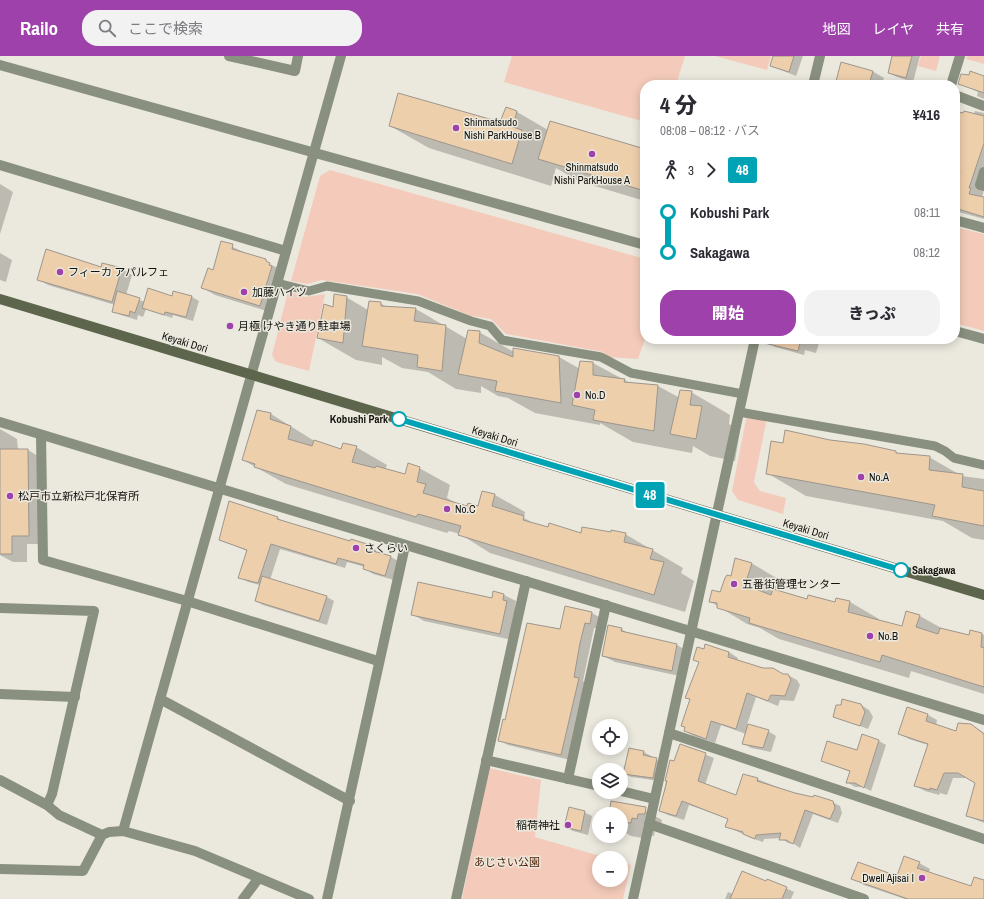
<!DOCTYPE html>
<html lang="ja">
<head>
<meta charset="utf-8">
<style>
	:root { --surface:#fff; --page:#f2f2f3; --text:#2b2b33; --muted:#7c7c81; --accent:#9e41ab }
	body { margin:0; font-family:"Archivo Narrow","Noto Sans JP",sans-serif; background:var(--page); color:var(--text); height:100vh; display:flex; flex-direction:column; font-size:15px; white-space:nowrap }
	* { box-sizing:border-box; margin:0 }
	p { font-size:13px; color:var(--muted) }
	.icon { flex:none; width:22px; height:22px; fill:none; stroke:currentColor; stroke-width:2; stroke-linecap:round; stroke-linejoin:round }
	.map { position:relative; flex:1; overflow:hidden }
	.sheet { position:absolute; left:640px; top:24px; width:320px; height:264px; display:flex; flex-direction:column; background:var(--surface); border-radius:16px; box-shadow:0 2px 10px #0003 }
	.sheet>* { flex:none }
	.badge { padding:0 8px; border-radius:3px; font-size:14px; line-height:26px }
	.controls { position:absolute; left:592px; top:663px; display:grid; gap:8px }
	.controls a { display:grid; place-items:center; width:36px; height:36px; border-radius:50%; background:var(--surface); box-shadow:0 2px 10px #0003; font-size:20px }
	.map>.badge { position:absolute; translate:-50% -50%; box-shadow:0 0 0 2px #fff }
	.legs { display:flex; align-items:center; gap:6px; height:44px; padding:0 20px; font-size:13px }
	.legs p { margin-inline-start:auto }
	.summary { display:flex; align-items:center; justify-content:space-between; height:68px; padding:0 20px }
	h1 { font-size:22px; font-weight:800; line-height:30px }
	.primary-button { display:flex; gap:8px; margin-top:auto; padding:8px 20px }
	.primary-button a { flex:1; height:46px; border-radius:16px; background:var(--accent); color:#fff; font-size:16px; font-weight:800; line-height:46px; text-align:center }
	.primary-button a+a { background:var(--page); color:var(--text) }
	ul { padding:0 20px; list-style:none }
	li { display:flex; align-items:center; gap:14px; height:40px; font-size:15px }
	li i { display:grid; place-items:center; width:6px; height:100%; margin:0 5px; background:currentColor }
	li i::after { content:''; width:10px; height:10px; margin:-5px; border:3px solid; border-radius:50%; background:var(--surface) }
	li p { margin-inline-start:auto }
	li:first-child i { background:linear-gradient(#0000 50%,currentColor 0) }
	li:last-child i { background:linear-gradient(currentColor 50%,#0000 0) }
	header { display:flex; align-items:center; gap:24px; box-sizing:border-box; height:56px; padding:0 20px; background:var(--accent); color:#fff }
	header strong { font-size:19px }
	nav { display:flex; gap:22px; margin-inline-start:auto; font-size:14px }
	.search { width:280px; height:36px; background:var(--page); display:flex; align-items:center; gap:10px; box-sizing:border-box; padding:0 14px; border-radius:16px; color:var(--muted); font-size:15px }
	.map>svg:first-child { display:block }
	.green { fill:#f4cbba }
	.shadow { fill:#0003 }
	.building { fill:#eecfac; stroke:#9d968d }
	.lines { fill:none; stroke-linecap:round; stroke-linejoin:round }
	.lane { stroke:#89907f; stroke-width:9 }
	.street { stroke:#89907f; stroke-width:10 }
	.secondary { stroke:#5d664d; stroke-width:10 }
	.line-1-casing { stroke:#fff; stroke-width:9 }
	.line-1 { stroke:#00a3b4; stroke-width:6 }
	.poi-dot { fill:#9e41ab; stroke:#ebe9de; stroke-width:1.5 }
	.stop-1-dot { fill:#fff; stroke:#00a3b4; stroke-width:2 }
	.labels { text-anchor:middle; stroke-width:3; stroke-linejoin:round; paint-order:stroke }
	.poi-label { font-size:11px; fill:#13120e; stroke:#ebe9de; text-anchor:start }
	.street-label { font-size:11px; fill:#13120e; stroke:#ebe9de }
	.stop-label { font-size:11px; font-weight:bold; fill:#13120e; stroke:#ebe9de; text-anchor:end }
	.park-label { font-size:11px; fill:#531d02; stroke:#ebe9de }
</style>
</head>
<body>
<header>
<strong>Railo</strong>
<div class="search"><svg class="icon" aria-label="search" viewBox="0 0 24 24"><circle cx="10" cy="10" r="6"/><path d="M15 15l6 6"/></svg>ここで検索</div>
<nav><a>地図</a><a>レイヤ</a><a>共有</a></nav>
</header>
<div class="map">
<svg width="984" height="843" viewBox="0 0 984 843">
	<rect width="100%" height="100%" fill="#ebe9de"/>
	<g class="green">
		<polygon points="512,0 685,0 676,29 645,29 645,66 504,26"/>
		<polygon points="715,0 771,0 767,14"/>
		<polygon points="921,0 940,0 936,15 918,10"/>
		<polygon points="967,0 984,0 984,8 966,3"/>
		<polygon points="330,114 645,203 645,283 638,303 608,301 603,296 506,278 491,263 471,260 417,238 322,224 307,228 291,225 320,120"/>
		<polygon points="955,171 984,178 984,275 955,267"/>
		<polygon points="288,235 305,241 325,238 309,315 276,306 272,299"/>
		<polygon points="747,358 767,362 754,426 760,435 786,442 783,458 738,444 732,435"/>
		<polygon points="489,712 541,724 535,781 607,802 599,802 599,824 621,824 621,806 631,809 623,843 462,843"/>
	</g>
	<g class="shadow">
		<polygon points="774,0 803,0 796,20 771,10"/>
		<polygon points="894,0 920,0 913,26 897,21 889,17"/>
		<polygon points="872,15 884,22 882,29 836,29"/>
		<polygon points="984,21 984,43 977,40 978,36 959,27"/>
		<polygon points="975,55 984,57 984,133 982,142 984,142 984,163 955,155 955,62 957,56 974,58"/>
		<polygon points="517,56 548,74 645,94 645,145 578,125 556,112 551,130 429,92 390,70 501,67"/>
		<polygon points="0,128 13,136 0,178"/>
		<polygon points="222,186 278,212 273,257 215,239 203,232 214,215"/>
		<polygon points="0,197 12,204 6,226 0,224"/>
		<polygon points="102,212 122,213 132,219 126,239 145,246 173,241 192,241 199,245 193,265 173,259 172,262 146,253 143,261 138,259 137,264 121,259 113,255 115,249 48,229 38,223"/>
		<polygon points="346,241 368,254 380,247 387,251 416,253 467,283 479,276 514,296 559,301 580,313 593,307 630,327 658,330 680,342 691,336 730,359 729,368 740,374 735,405 710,400 693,390 692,397 633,386 600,367 600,369 535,357 508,342 498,340 481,330 481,337 456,333 428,316 402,312 382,301 382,309 356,304 318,282 334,252"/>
		<polygon points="771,283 820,283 816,297 805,294 804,299 775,291 769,288"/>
		<polygon points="271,358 316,386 342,394 356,391 387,409 385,414 406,419 419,412 450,429 447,442 456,447 468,451 479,451 495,439 525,456 524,462 537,469 582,478 625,478 683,512 681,517 694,525 685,556 490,497 460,478 449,475 447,477 286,428 243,404"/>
		<polygon points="0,373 17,383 18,394 28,394 43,403 44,488 27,488 27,506 13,506 0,499"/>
		<polygon points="830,385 896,396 900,399 929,401 962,420 984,423 984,484 972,482 943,465 806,440 767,417 784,388"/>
		<polygon points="278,462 286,467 351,486 352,485 367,489 376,494 376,496 391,501 400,506 394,524 373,518 364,512 365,511 347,506 345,512 280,493 270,524 327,541 334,545 327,569 263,549 256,545 260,529 248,526 239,521 247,495 221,484"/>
		<polygon points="751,507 780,524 777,535 808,544 836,547 850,546 879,563 878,565 902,571 920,560 943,573 970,580 982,578 984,579 984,638 911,615 909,622 779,583 760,572 747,568 711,546 721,537 731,521"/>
		<polygon points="494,536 504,539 516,545 515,551 518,553 512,584 424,565 412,558 492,543"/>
		<polygon points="566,551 592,557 601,562 599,573 594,572 583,625 588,628 570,704 508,689 499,684 506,665 561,574"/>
		<polygon points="621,573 630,578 677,589 689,596 684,621 615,606 603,600"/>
		<polygon points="706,590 729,596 738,602 737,605 788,619 797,624 800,629 794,645 780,644 778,650 756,641 747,669 768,675 776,680 771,696 751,692 743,687 746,678 721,669 715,687 694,680 685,675 691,644 686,641 700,607 694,603 704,594"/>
		<polygon points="861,649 869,654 873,661 868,673 834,660"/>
		<polygon points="907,652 928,659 937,664 936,670 957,676 971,668 984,677 984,767 967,760 976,726 968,722 953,722 947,739 940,737 939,739 925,735 916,730 928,689 909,683 899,677"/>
		<polygon points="879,685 886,689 871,735 863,731 855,731 847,726 851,716 822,705 857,695"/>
		<polygon points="681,689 714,702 705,729 737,741 757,723 795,738 832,746 840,750 842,757 838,767 813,758 800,792 794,788 788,787 781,782 764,783 763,786 751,782 726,770 729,763 689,749 684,764 668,759 660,755 670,706 674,706"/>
		<polygon points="630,693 644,696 651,700 651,702 664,707 660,725 631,721 624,717"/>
		<polygon points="639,751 662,764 660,775 655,774 654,780 643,778 642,782 631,780 621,774 621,758 610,758"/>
		<polygon points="584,756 592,760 588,779 573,775 565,771"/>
		<polygon points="919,807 930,813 929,817 972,832 984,828 984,843 905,843 864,829 852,822 898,822"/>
		<polygon points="766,826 786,832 794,836 791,843 725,843 728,836 733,838"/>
	</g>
	<g class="building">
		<polygon points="773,0 794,0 789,16 770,10"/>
		<polygon points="892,0 912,0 906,22 888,17"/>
		<polygon points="841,6 873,15 869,29 835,29"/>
		<polygon points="970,15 984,20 984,37 958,28 961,18 969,19"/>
		<polygon points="398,37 500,66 506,51 517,55 513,71 522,74 512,108 389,70"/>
		<polygon points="955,55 963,57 964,55 984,60 984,87 969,132 971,132 969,138 984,141 984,161 955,152 955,130 960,116 955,115"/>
		<polygon points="550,65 645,93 645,135 538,103"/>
		<polygon points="221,185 233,188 232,193 266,203 266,205 270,207 269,209 272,210 260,250 201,232 208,212 213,214"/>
		<polygon points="46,193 101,211 102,207 122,212 112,246 37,224"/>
		<polygon points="148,232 172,240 173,235 192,240 186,261 165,256 164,259 142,252"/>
		<polygon points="117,235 140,242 135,257 130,255 129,260 112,256"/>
		<polygon points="334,238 347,240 343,287 317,282 324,248 333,251"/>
		<polygon points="369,245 381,246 381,250 416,252 414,265 446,269 442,315 417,311 418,299 362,290"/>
		<polygon points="468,274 480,275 479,287 513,301 513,292 559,300 561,347 495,335 497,325 458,318"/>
		<polygon points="764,283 801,283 798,295 764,287"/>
		<polygon points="580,305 593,306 593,319 625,323 624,326 658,329 654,375 593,364 595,354 572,349"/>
		<polygon points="680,334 692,335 690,349 702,350 696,383 670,378"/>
		<polygon points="257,354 271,357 270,363 291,370 288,383 312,390 314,384 341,393 343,387 357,390 352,406 375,412 376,410 405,418 408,407 420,411 417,426 426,428 423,437 467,450 468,447 478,450 482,435 495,438 492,450 524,460 523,464 548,471 549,467 581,477 582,471 611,476 611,474 626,477 624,486 653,493 650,503 664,506 654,539 458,479 461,470 418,458 416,461 254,411 255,408 242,404"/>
		<polygon points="785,374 830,384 864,388 896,395 896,397 930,400 929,414 963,418 962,431 984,435 984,470 932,460 935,449 766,418 771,385 783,387"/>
		<polygon points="0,393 28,393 29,480 12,480 12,498 0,498"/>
		<polygon points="229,445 278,461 277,463 350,485 351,483 367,488 366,493 391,500 385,520 363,513 364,509 338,502 336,508 271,488 258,527 238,522 247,494 219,484"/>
		<polygon points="735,502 752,507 745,529 771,539 773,533 807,543 808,539 835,546 836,542 850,545 848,556 902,570 906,555 920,559 916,571 938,578 940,572 969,579 970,574 982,577 981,591 984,592 984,631 882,599 880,606 749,567 750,562 717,552 717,547 709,546 712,534 720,536 725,522 727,519 731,520"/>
		<polygon points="262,520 327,540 319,565 255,545"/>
		<polygon points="418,526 492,542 493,535 504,538 503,544 507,545 500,578 411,559"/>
		<polygon points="565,550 592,556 590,568 585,567 580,587 574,621 579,622 561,699 498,685 503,663 505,664 527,567 560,573"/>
		<polygon points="608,569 622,572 621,575 677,588 672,615 602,600"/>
		<polygon points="705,588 729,596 728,601 763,612 773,612 783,618 788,618 791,624 785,640 771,639 768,645 747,637 736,673 711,665 706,683 684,675 685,671 681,670 690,643 685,642 699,606 693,604 697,591 704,593"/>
		<polygon points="842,643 861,648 865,656 860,670 833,661 836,649 841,649"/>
		<polygon points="907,651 928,658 926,665 956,675 958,667 971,668 984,678 984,765 966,760 975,727 958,717 944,717 937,734 930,732 930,734 914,730 928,688 898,678"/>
		<polygon points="748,668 769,674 763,692 742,688"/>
		<polygon points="862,678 879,684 864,732 855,727 846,727 850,715 821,705 827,685 857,694"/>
		<polygon points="680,688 706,697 698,725 736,739 743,718 758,722 757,725 795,737 813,741 814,739 833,745 835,752 830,763 805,754 793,788 786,784 779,784 781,777 756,779 755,783 743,778 743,776 725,771 728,763 682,745 676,760 659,755 667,725 665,725 670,704 674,705"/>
		<polygon points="629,692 644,695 643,699 657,702 653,722 623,718"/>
		<polygon points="611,745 646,751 645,758 638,758 637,763 632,762 631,767 621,766 621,758 609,758"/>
		<polygon points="569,751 585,755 581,775 564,771"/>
		<polygon points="904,800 920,806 917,812 971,830 974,821 984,824 984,843 908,843 851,823 858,806 897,820"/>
		<polygon points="742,815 766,825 767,823 787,831 782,843 730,843"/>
	</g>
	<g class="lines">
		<g class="lane">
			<polyline points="277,227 309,235 327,230 418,245 471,265 490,270 502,284 601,301 631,317 743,338"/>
			<polyline points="739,356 935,390 945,395 954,402 984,409"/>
		</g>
		<g class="street">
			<polyline points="229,0 295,15 298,0"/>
			<polyline points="0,9 645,189"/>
			<polyline points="813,29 820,0"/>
			<polyline points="951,29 960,0"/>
			<polyline points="955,39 984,50"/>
			<polyline points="0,109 286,195"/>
			<polyline points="984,116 980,129 984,130"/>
			<polyline points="955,164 984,172"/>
			<polyline points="955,275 984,283"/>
			<polyline points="755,283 669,677 984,783"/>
			<polyline points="0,366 984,664"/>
			<polyline points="41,379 43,504 187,545 378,605"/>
			<polyline points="0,552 94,555 52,738 47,749"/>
			<polyline points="0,638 75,641"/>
			<polyline points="160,643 350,745"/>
			<polyline points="486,704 599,730"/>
			<polyline points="568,723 606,549"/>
			<polyline points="0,724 47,749 59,759 102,779"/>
			<polyline points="621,735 654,743"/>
			<polyline points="649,768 864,843"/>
			<polyline points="123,775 341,0"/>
			<polyline points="0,813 83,815 102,779 109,776 123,775 195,795 309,843"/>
			<polyline points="243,843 258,823"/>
			<polyline points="327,843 405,490"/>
			<polyline points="456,843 526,525"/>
			<polyline points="633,843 669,677"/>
		</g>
		<polyline class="secondary" points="0,243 984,539"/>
	</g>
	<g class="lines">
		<defs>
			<polyline id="line-1" points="399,363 901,514"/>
		</defs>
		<use href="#line-1" class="line-1-casing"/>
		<use href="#line-1" class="line-1"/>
	</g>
	<g class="poi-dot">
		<circle cx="456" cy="72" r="4"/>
		<circle cx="592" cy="98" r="4"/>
		<circle cx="60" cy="216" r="4"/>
		<circle cx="244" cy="236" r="4"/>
		<circle cx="230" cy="270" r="4"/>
		<circle cx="577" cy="339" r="4"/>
		<circle cx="861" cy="421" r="4"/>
		<circle cx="10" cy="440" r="4"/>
		<circle cx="447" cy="453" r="4"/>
		<circle cx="356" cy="492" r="4"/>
		<circle cx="734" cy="528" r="4"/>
		<circle cx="870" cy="580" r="4"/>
		<circle cx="568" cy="769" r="4"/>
		<circle cx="922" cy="822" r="4"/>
	</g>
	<g class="stop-1-dot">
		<circle cx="399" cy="363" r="7"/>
		<circle cx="901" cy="514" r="7"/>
	</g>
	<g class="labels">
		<g class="poi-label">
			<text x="464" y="70">Shinmatsudo<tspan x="464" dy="13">Nishi ParkHouse B</tspan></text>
			<text x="592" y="115" text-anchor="middle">Shinmatsudo<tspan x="592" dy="13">Nishi ParkHouse A</tspan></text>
			<text x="68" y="220">フィーカ アパルフェ</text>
			<text x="252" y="240">加藤ハイツ</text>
			<text x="238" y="274">月極 けやき通り駐車場</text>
			<text x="585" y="343">No.D</text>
			<text x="869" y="425">No.A</text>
			<text x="18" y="444">松戸市立新松戸北保育所</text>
			<text x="455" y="457">No.C</text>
			<text x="364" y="496">さくらい</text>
			<text x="742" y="532">五番街管理センター</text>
			<text x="878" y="584">No.B</text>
			<text x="560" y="773" text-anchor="end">稲荷神社</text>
			<text x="914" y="826" text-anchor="end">Dwell Ajisai I</text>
		</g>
		<g class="street-label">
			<text transform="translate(185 286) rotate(17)" y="4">Keyaki Dori</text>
			<text transform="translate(495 380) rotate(17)" y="4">Keyaki Dori</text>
			<text transform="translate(806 473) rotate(17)" y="4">Keyaki Dori</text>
		</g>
		<g class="stop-label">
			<text x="388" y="367">Kobushi Park</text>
			<text x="912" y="518" text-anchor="start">Sakagawa</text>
		</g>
		<g class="park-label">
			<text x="507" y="810">あじさい公園</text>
		</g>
	</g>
</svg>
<div class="controls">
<a><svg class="icon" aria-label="locate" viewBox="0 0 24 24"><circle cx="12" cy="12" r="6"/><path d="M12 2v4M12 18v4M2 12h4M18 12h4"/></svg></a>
<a><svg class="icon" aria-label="layers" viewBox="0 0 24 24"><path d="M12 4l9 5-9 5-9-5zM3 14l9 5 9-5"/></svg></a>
<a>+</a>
<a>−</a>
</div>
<b class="badge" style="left:650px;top:439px;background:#00a3b4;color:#fff">48</b>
<section class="sheet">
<div class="summary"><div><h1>4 分</h1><p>08:08 – 08:12 · バス</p></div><b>¥416</b></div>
<div class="legs"><svg class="icon" aria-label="walk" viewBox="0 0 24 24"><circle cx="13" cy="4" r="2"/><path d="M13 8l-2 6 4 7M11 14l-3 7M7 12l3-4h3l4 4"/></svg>3<svg class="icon" aria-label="forward" viewBox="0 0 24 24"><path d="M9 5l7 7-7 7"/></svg><b class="badge" style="background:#00a3b4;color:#fff">48</b></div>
<ul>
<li><i style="color:#00a3b4"></i><b>Kobushi Park</b><p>08:11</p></li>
<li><i style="color:#00a3b4"></i><b>Sakagawa</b><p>08:12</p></li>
</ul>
<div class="primary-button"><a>開始</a><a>きっぷ</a></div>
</section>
</div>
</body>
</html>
